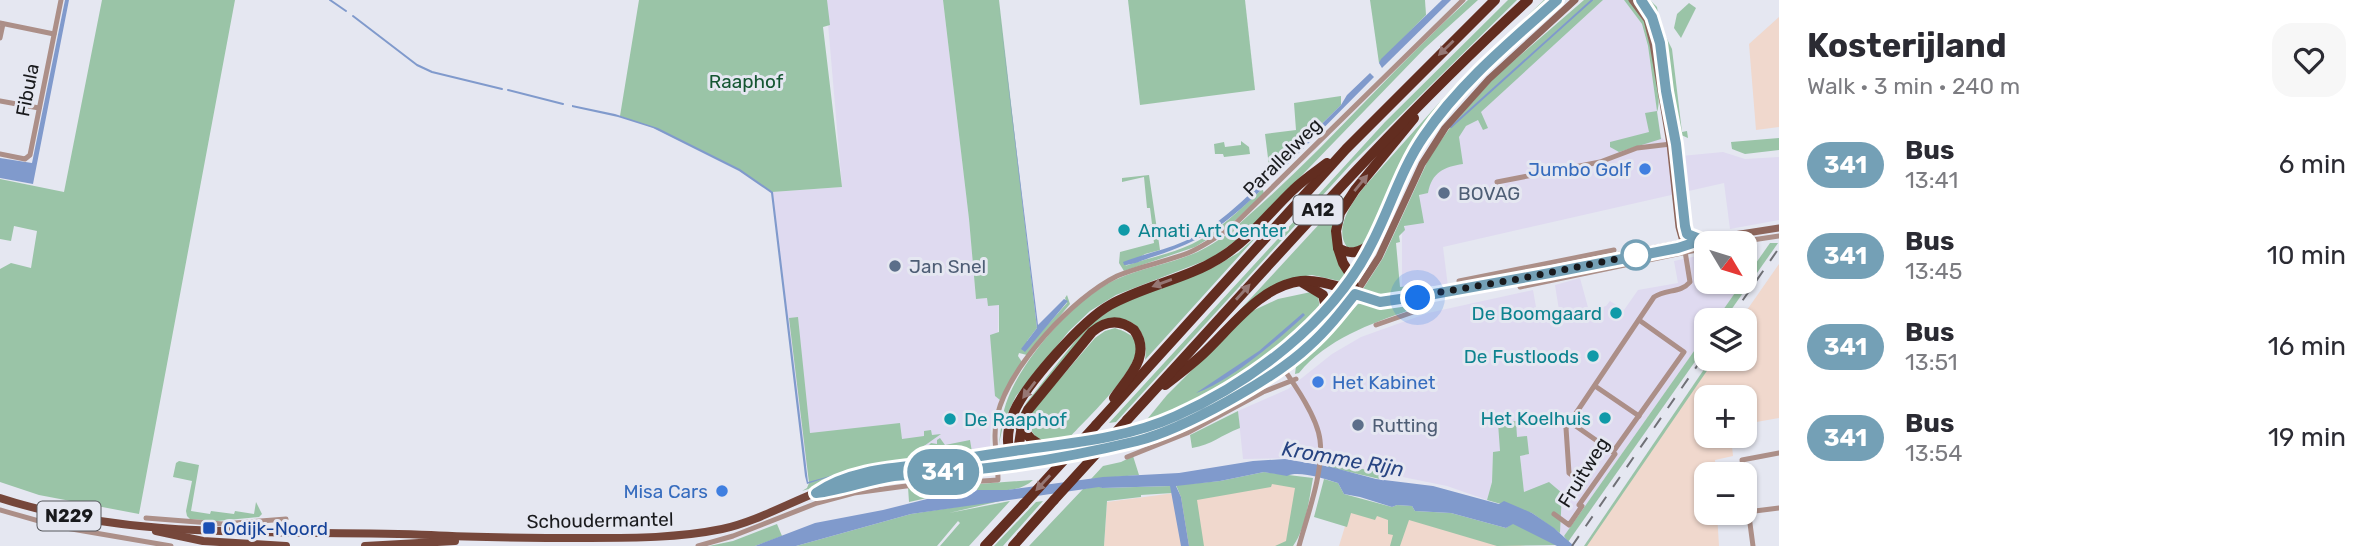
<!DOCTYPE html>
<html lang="en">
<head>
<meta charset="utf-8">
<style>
	:root { --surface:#fff; --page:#f7f7f7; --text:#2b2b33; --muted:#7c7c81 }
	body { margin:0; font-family:Rubik,sans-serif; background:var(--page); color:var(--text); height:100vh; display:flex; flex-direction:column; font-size:26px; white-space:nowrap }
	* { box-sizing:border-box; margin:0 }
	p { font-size:23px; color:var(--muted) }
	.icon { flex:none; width:38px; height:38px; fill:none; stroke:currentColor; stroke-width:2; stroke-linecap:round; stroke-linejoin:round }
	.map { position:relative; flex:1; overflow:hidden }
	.drawer { display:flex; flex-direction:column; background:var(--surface); width:595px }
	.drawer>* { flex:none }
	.badge { padding:0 14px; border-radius:23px; font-size:24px; line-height:46px }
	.needle { width:46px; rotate:128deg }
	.tools { position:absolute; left:1694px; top:231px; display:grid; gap:14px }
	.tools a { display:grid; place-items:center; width:63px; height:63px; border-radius:14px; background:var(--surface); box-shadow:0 2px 5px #0004; font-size:35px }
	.you { position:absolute; width:35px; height:35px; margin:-18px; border:5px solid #fff; border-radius:50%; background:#1a73e8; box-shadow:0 0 0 10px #1a73e833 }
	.map>.badge { position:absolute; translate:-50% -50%; box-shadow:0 0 0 4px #fff }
	.round { display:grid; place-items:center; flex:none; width:74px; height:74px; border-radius:21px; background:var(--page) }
	.overview { display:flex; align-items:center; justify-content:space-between; height:119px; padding:0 28px }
	h1 { font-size:33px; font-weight:700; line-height:52px }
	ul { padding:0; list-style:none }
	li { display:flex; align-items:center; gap:21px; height:91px; padding:0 28px }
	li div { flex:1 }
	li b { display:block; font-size:26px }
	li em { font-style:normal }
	li .badge { min-width:77px; font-weight:700; text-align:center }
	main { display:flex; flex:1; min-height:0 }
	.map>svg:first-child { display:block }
	.commercial { fill:#dfdaf0 }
	.industrial { fill:#f0d8cd }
	.green { fill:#9ac4a7 }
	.water { fill:#809acc }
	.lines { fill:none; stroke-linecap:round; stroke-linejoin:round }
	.stream { stroke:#809acc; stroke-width:2 }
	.street-tunnel { stroke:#c6c8d1; stroke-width:5; stroke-dasharray:5 2.5; stroke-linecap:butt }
	.street { stroke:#ac8f88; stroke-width:5 }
	.secondary { stroke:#8d655b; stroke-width:7 }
	.primary { stroke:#76473b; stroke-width:8 }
	.highway { stroke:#622d20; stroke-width:10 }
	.rail { stroke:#707177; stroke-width:2; stroke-dasharray:12 12; stroke-linecap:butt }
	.highway-bridge { stroke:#622d20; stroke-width:10 }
	.oneway { fill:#967774 }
	.line-casing { stroke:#fff; stroke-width:16 }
	.line { stroke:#74a0b6; stroke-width:10 }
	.walk { stroke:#191a1d; stroke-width:7; stroke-dasharray:0 12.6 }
	.shop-dot { fill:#3f7fe0; stroke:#e5e7f1; stroke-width:2.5 }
	.service-dot { fill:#5c6f8a; stroke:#e5e7f1; stroke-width:2.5 }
	.culture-dot { fill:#0f9aa8; stroke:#e5e7f1; stroke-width:2.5 }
	.stop-dot { fill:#fff; stroke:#74a0b6; stroke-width:3.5 }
	.transit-dot { fill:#1a4fb4; stroke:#e5e7f1; stroke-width:2.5 }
	.labels { text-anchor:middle; stroke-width:6; stroke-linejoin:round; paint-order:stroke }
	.shield { fill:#e5e7f1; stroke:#56585d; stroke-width:2 }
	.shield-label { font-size:18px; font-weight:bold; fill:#191a1d }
	.park-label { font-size:19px; fill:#155632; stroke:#e5e7f1 }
	.street-label { font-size:19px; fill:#191a1d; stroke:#e5e7f1 }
	.shop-label { font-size:19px; fill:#366cbe; stroke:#e5e7f1; text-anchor:end }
	.service-label { font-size:19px; fill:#4e5e75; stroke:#e5e7f1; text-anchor:start }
	.culture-label { font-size:19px; fill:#0d838f; stroke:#e5e7f1; text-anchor:end }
	.transit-label { font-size:19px; fill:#164399; stroke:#e5e7f1; text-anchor:start }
	.water-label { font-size:21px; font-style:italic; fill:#274482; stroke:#e5e7f1 }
</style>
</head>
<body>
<main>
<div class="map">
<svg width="1779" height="546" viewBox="0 0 1779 546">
	<rect width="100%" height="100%" fill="#e5e7f1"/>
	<g class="commercial">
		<polygon points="826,0 943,0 969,219 976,299 987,298 999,304 995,396 1000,400 991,422 990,447 912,457 805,466 772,192 842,187"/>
		<polygon points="1603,0 1624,0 1642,24 1648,47 1661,137 1681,156 1723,152 1745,159 1779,157 1779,220 1730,229 1724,183 1443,247 1448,287 1402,294 1402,233 1435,165 1466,126 1478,120 1480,112"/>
		<polygon points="1697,256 1700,274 1706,278 1706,282 1743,282 1716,320 1706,320 1706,334 1564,536 1560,533 1562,493 1524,492 1520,455 1528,454 1493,452 1492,482 1487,500 1447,486 1309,458 1243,459 1238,411 1288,389 1332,354 1361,337 1428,313 1533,290 1536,307 1559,310 1555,285 1580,278 1589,311 1606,306 1610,301 1624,310 1638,290 1678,283 1674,261"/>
	</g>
	<g class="industrial">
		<polygon points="1779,17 1779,127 1756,130 1749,44"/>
		<polygon points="1779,264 1779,418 1745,424 1745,397 1706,397 1706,436 1731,436 1733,456 1715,460 1716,474 1706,474 1706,513 1717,513 1719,546 1586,546 1714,359 1745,359 1745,320 1740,320"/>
		<polygon points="1271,480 1302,486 1291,541 1294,546 1104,546 1107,502"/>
		<polygon points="1350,510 1424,521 1524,546 1339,546"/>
	</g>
	<g class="green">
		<polygon points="102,0 235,0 139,514 39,495 0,482 0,269 11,263 31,268 37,231 14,226 11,241 0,239 0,179 64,192"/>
		<polygon points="639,0 827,0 830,25 823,27 842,187 772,192 737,169 654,128 620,116"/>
		<polygon points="943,0 999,0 1037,328 1027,341 1033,341 1067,303 1065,298 1067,295 1070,304 1027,355 1019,353 1018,356 1022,362 1000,400 995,396 990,335 999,332 999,305 988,306 987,298 976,299 969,219"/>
		<polygon points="1128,0 1245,0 1255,90 1140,105"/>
		<polygon points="1370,0 1425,0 1426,15 1379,63"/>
		<path d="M1468,0H1478L1425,48L1246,233L1212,258L1116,295L1090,311L1069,331L1016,396L1004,421L999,444C1001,429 1002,412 1008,398C1024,357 1076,297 1117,279C1146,266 1179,263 1207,247C1222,239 1236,227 1249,215C1326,148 1392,69 1468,0Z"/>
		<polygon points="1508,0 1517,0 1352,163 1116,422 1109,423 1385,122"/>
		<path d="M1544,0H1553L1431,124L1397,173L1364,244L1356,248L1347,247C1333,228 1353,201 1365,186L1455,85Z"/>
		<path d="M1584,0H1603L1481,112L1488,128L1483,130L1478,120L1466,126L1459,137L1463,164C1444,167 1432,172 1428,193L1419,195L1424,223L1404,226L1405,230L1399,236L1400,242L1396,243L1400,287L1410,286L1411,294L1378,298L1361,292L1383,258L1430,156L1452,125L1495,77Z"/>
		<path d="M1624,0H1630C1635,9 1645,19 1648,29C1653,43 1663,100 1657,112L1661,139L1619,152L1610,147V142L1649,132L1645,113L1657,111L1648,46L1642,24Z"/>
		<path d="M1646,0H1650L1657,7L1660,25L1672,49L1682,132L1687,131L1688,138L1681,135C1674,101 1668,25 1646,0Z"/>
		<polygon points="1689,3 1696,8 1681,38 1674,28 1677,14"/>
		<polygon points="1341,96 1341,105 1270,174 1265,134 1296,130 1294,103"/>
		<polygon points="1779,138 1779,150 1745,154 1732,149 1731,142"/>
		<polygon points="1241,141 1249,147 1250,154 1224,157 1223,154 1215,154 1214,144 1224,142 1225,147 1241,145"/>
		<path d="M1149,175L1160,250L1145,254L1125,266C1147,258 1171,254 1192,244C1219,231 1239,210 1260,191L1262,188L1257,186L1261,182L1264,194L1229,226L1195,247L1124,271L1119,263L1120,252L1154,243L1152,227L1148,226L1152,224L1150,208H1147L1144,177L1122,182V178Z"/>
		<polygon points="1348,193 1337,214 1347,278 1344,282 1312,275 1284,280 1214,338"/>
		<path d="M1259,234L1145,360C1149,331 1133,313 1103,320L1018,430L1015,429L1019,416L1027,402L1087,326L1120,303L1216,266L1238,253Z"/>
		<polygon points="1770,243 1778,243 1724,320 1716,320"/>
		<path d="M1311,292L1318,297L1320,308C1296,346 1188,414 1144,423L1167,395L1250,312L1278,299Z"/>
		<path d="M1405,300H1408L1410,310C1370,324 1327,339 1299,373L1295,374L1296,366L1325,340L1358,304L1364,303L1383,307L1403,304Z"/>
		<polygon points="798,317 810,433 900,423 902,439 924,436 924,431 931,430 932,435 941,434 924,446 922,459 846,474 846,477 802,491 807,488 809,483 789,318"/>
		<path d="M1115,328C1123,331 1134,334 1136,344C1141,369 1087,418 1070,437L1038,440L1028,426L1033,410L1095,338L1105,331Z"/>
		<polygon points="1706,334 1706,346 1568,542 1564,536"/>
		<polygon points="1711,359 1715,359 1587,546 1584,546"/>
		<path d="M1238,411L1240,428C1221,435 1212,445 1192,448L1190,435Z"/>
		<polygon points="1516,421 1517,437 1527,436 1529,454 1520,456 1524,492 1549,482 1562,493 1560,533 1532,513 1487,500 1492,482 1493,452 1500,451 1498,423"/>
		<polygon points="940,438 945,445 970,440 972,452 925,458 927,447 931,443 937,444 937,440"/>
		<polygon points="1133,456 1139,475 1091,479 1103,466 1121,462"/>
		<polygon points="179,461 199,465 191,511 210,514 211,511 234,514 235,511 254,514 256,502 262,514 259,517 217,521 190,519 187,516 186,511 192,481 173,477 176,463"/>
		<polygon points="1327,461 1385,474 1384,480 1328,467"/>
		<path d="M1264,472L1313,478C1309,500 1306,528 1293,546H1275L1286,541L1295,488L1272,484L1271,487L1197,500L1204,546H1189L1181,497L1176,485L1220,481Z"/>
		<polygon points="1324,479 1338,483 1344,494 1392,507 1397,505 1412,506 1415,511 1451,513 1506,528 1513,523 1558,545 1497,546 1409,520 1400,546 1390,546 1393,535 1388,534 1388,520 1377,516 1375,520 1351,513 1347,527 1314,517"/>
		<path d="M1033,480C1018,494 996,490 977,490L978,484Z"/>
		<polygon points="967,484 967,492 963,490 909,502 908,487 919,489"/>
		<polygon points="1099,486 1102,488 1171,486 1172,493 1141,495 1141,497 1107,501 1104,546 1029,546 1083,489"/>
		<polygon points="1013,498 949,513 1010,501 969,546 940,546 960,523 958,521 937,546 796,546 911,514"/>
		<polygon points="1043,501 1003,546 994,546 1036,502"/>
		<polygon points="777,524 782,536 755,546 709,546 733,541"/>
	</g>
	<g class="water">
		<polygon points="65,0 69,0 33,184 0,178 0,158 32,163"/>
		<polygon points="998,0 1038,325 1064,299 1068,301 1025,352 1021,349 1037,328"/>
		<polygon points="1442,0 1451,0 1382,68 1379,63 1381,59"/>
		<polygon points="1370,73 1374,77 1285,167 1274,175 1273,172 1341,105 1347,95"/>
		<polygon points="572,105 615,114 658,128 740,169 773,192 808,482 841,473 807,484 805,476 771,193 739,171 653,128 618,117 572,107"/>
		<path d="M1259,186L1262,188L1260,191C1223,227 1200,242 1149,258C1141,261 1132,265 1124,265L1123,262C1144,254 1165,250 1185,241C1215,228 1235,207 1259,186Z"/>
		<path d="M1303,313L1305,315C1278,340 1229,382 1196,393L1259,351Z"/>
		<path d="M1285,459L1331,467L1376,479L1433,486L1499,504L1504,501L1532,513L1554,528L1574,546H1557L1513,524L1506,528L1451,513L1415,511L1412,506L1397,505L1392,507L1360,497L1344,494L1338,483C1325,479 1298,470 1287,476L1264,472L1220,481L1176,486L1181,497L1189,546H1181L1170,486L1102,488L1099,487L911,514L796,546H755L815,523L883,510L963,490L974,492L977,490H1007L1103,477L1179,473L1253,461Z"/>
	</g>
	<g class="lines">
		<g class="stream">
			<polyline points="330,0 346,11"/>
			<polyline points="353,16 417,65 432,72 502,89"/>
			<polyline points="508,90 563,104"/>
			<polyline points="1451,127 1592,0"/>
		</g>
		<polyline class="street-tunnel" points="1577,479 1585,484"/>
		<g class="street">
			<polyline points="0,23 54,34"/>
			<polyline points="0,38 3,24"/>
			<polyline points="0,101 39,108"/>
			<polyline points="0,154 25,159 30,155 61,0"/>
			<polyline points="1497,182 1600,162 1637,148 1671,144"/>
			<polyline points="1732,243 1779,236"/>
			<polyline points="1518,279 1520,287 1706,248"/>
			<polyline points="1459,281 1614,250"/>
			<polyline points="1376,325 1419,310 1417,296"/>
			<path d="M1274,355C1289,377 1317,414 1320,440C1324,472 1307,516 1299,546"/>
			<polyline points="1595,386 1639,416"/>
			<polyline points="1570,422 1613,452"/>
			<polyline points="1127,457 1187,433 1263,392 1296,379"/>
			<polyline points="1744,474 1742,460 1779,453"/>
			<path d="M1577,479L1569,473L1566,428L1654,297C1666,289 1681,293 1690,282L1684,245L1678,243L1619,254L1618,259"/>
			<polyline points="1745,486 1753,546"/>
			<polyline points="0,510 60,527 171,546"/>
			<polyline points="1747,512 1779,508"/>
			<polyline points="1554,514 1569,525 1582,506 1579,505 1615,454 1613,452 1684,352 1639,320"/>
			<polyline points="146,518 223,524 286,519"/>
			<path d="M698,546L733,536L817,503L854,493L906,486L998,480C998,458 992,439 997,416C1009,367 1072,298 1117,276C1140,266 1165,262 1188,253C1205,246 1220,235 1234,225L1463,0"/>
		</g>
		<g class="secondary">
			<polyline points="1575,0 1489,79 1445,128 1422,164 1379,257 1355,294 1380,302 1434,294 1550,273 1678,248 1702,240 1779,228"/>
			<polyline points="1632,0 1647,20 1653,44 1670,144 1679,227 1684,245"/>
			<polyline points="1641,0 1652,17 1660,43 1666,91 1676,144 1685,226 1687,234 1702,240"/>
			<path d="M1352,277C1380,233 1395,182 1422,138C1456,84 1510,42 1557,0"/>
		</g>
		<g class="primary">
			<polyline points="819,492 891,476 981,468 1084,452 1139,440 1175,427 1208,411 1282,367 1308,348 1331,325 1355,294 1343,288"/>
			<path d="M0,498C139,543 287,529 431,535C484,538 537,538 590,538C634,538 678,538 722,529C754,522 785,505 815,493C855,467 908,466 953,460C1021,451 1092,445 1157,424C1224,402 1304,341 1347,284"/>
			<polyline points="156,531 203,541 286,546"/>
			<polyline points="365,546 455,541"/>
		</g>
		<g class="highway">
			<path d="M1338,248C1352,256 1359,252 1372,244"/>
			<polyline points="1303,283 1323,295 1326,308"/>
			<polyline points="1355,294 1352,277 1343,263 1338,248 1336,231 1340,213 1355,190 1414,118"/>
			<path d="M1165,385C1178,375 1191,365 1203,354C1231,328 1260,286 1301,281C1316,280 1329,284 1343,288"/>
			<path d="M1127,420C1258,278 1385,131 1528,0"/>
			<polyline points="1096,425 1346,149 1495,0"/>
			<polyline points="1021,427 1031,439 1043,447"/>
			<path d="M1014,463C1005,447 1007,429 1014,412C1026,384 1083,320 1110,305C1146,285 1188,279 1223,256C1250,238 1270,212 1293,190C1303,180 1315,172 1327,163"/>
			<path d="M1014,463C1022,446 1018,427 1028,410L1092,332C1106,320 1120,319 1134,330C1152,355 1129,376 1114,398"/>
			<polyline points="985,546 1024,504"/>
			<polyline points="1013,546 1054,500"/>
		</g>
		<g class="rail">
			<polyline points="1729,320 1779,248"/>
			<polyline points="1572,546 1706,353"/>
		</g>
		<g class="highway-bridge">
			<polyline points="1054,500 1127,420"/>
			<polyline points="1024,504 1096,425"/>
		</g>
	</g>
	<defs><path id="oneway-solid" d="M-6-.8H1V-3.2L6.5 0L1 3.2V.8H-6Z" transform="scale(1.75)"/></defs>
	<g class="oneway">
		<use href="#oneway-solid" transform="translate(1446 48) rotate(136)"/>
		<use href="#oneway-solid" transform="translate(1361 183) rotate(-51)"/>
		<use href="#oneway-solid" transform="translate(1162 283) rotate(160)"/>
		<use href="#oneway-solid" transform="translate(1243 292) rotate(-48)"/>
		<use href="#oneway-solid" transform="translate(1029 390) rotate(127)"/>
		<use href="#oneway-solid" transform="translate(1043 483) rotate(133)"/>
	</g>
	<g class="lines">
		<defs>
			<path id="line" d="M1557,0C1510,42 1460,83 1424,136C1401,169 1390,209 1371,245C1333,321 1252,382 1176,416C1128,438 1072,443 1021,450C990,454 958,460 927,464C889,468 848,471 816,493C842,490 867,480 894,476C915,474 936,473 958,471C1017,466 1079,455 1137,441C1184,429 1274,379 1309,346C1327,330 1341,312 1355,294L1380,302L1434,294L1550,273L1678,248L1702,240L1687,234L1685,226L1676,144L1666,91L1660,43L1652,17L1641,0"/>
		</defs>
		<use href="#line" class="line-casing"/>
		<use href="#line" class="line"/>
		<polyline class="walk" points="1418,298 1418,296 1518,279 1636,255"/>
	</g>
	<g class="shop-dot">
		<circle cx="1645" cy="169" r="7"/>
		<circle cx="1318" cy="382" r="7"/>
		<circle cx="722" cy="491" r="7"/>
	</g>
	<g class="service-dot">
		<circle cx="1444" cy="193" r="7"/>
		<circle cx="895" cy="266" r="7"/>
		<circle cx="1358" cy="425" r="7"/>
	</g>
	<g class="culture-dot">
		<circle cx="1124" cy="230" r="7"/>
		<circle cx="1616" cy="313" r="7"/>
		<circle cx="1593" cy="356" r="7"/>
		<circle cx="1605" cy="418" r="7"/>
		<circle cx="950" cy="419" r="7"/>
	</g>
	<circle class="stop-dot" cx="1636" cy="255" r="14"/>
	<rect class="transit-dot" x="202" y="521" width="14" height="14" rx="3.5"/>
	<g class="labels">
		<g class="shield">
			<rect x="1293.5" y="195.5" width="49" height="29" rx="5"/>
			<rect x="37.5" y="501.5" width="63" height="29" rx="5"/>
		</g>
		<g class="shield-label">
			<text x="1318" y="216">A12</text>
			<text x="69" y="522">N229</text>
		</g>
		<g class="park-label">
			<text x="746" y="88">Raaphof</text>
		</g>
		<g class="street-label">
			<text transform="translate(27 90) rotate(-79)" y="7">Fibula</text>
			<text transform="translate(1282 157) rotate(-45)" y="7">Parallelweg</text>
			<text transform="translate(1583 472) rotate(-58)" y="7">Fruitweg</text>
			<text transform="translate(600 520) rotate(-1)" y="7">Schoudermantel</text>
		</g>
		<g class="shop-label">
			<text x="1631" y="176">Jumbo Golf</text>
			<text x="1332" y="389" text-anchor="start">Het Kabinet</text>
			<text x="708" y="498">Misa Cars</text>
		</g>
		<g class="service-label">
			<text x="1458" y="200">BOVAG</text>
			<text x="909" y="273">Jan Snel</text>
			<text x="1372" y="432">Rutting</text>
		</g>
		<g class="culture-label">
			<text x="1138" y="237" text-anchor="start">Amati Art Center</text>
			<text x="1602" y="320">De Boomgaard</text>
			<text x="1579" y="363">De Fustloods</text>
			<text x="1591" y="425">Het Koelhuis</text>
			<text x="964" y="426" text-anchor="start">De Raaphof</text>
		</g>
		<g class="transit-label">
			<text x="223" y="535">Odijk-Noord</text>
		</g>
		<g class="water-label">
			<text transform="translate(1343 459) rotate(10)" y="7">Kromme Rijn</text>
		</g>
	</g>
</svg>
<div class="tools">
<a><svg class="needle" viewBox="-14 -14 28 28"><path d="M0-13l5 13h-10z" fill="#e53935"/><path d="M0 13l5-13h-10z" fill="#7c7c81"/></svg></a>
<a><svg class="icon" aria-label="layers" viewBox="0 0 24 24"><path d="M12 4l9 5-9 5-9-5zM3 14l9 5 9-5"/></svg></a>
<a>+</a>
<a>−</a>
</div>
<div class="you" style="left:1418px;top:298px"></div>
<b class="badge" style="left:943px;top:472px;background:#74a0b6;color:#fff">341</b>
</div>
<section class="drawer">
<div class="overview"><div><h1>Kosterijland</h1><p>Walk · 3 min · 240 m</p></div><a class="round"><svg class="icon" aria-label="heart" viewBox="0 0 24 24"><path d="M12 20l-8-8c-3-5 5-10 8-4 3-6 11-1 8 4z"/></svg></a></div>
<ul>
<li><span class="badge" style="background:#74a0b6;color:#fff">341</span><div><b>Bus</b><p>13:41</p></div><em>6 min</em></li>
<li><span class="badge" style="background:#74a0b6;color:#fff">341</span><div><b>Bus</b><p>13:45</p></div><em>10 min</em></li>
<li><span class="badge" style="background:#74a0b6;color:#fff">341</span><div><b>Bus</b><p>13:51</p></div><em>16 min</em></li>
<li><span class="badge" style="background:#74a0b6;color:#fff">341</span><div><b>Bus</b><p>13:54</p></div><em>19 min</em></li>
</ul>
</section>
</main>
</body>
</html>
